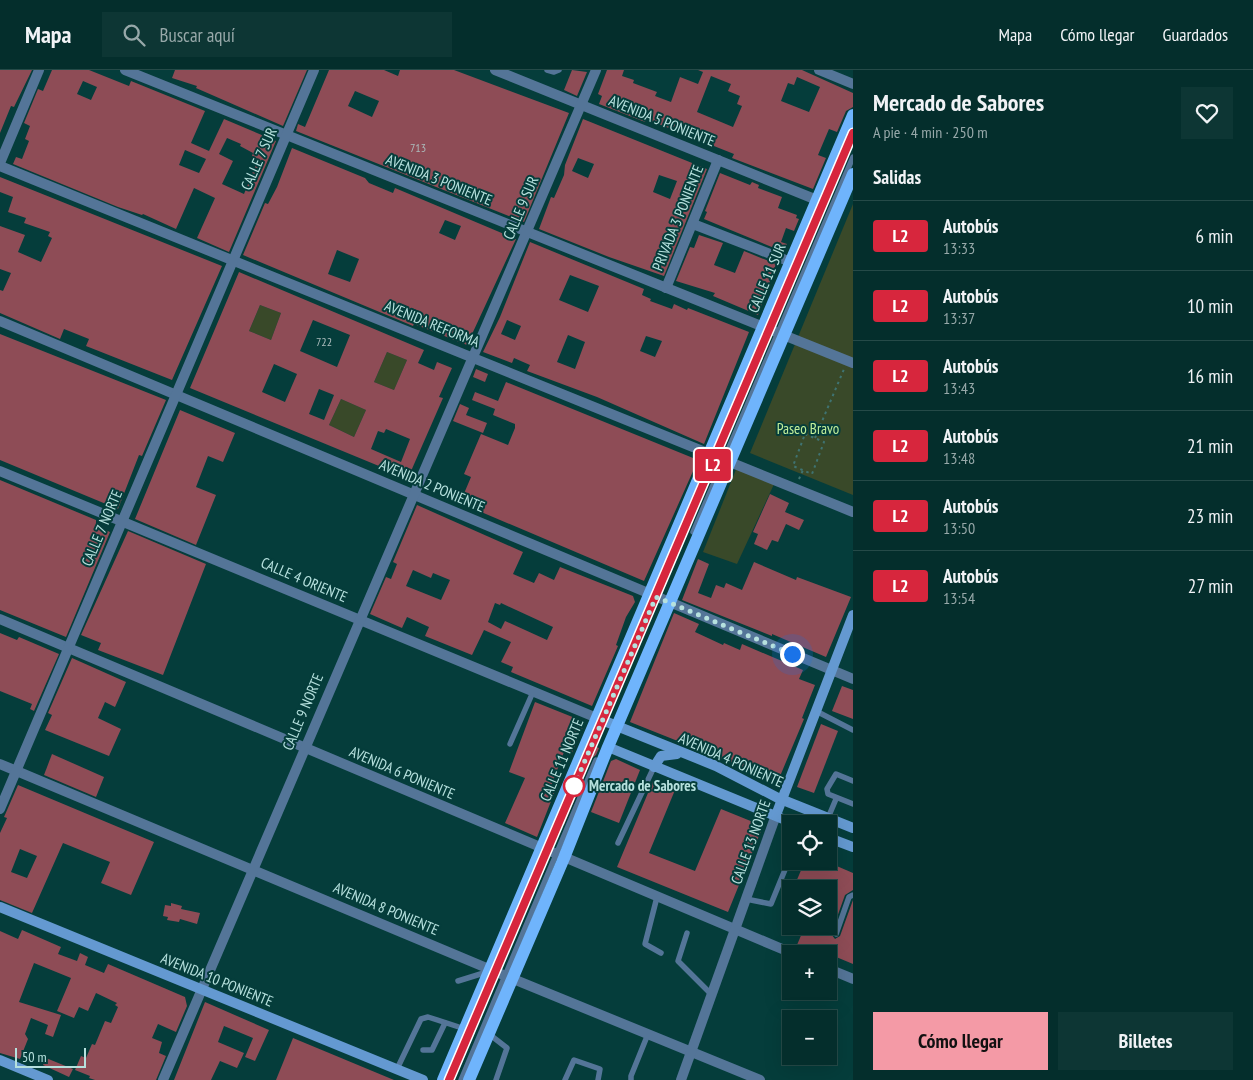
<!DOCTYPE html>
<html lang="es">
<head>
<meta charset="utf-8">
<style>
	:root { --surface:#042e2c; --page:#0d3634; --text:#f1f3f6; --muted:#97a8a9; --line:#254a48; --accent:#f49aa6 }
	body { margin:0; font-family:"PT Sans Narrow",sans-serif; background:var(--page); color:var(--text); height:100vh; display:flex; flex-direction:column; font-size:19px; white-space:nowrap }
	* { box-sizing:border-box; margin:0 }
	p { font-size:16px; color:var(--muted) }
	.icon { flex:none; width:28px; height:28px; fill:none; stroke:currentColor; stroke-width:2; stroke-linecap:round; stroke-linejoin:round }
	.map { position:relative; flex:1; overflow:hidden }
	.drawer { display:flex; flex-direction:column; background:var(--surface); width:400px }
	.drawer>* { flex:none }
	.badge { padding:0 10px; border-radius:4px; font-size:18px; line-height:32px }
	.tools { position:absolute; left:782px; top:745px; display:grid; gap:10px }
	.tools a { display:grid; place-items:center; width:55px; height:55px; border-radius:0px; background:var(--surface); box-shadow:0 5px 20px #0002,0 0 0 1px var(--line); font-size:25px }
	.scale { position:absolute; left:15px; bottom:12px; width:71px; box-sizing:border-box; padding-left:5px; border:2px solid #b6e1de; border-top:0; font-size:14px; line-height:18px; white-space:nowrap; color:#b6e1de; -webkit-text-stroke:4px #053d3b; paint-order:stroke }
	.you { position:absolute; width:25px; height:25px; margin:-12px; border:4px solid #fff; border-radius:50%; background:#1a73e8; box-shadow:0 0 0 8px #1a73e833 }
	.map>.badge { position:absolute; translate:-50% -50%; box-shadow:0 0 0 2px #fff }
	h2 { padding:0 20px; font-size:19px; line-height:45px }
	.round { display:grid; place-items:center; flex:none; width:52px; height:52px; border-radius:0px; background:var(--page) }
	.overview { display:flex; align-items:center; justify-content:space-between; height:85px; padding:0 20px }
	h1 { font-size:24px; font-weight:800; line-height:38px }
	.button { display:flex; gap:10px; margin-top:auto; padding:10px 20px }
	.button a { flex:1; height:58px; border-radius:0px; background:var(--accent); color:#111; font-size:20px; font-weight:800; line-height:58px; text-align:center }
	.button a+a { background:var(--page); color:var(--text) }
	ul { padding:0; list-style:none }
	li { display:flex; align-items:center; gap:15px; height:70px; padding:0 20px; border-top:1px solid var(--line) }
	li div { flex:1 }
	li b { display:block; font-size:19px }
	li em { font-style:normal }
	li .badge { min-width:55px; font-weight:700; text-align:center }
	header { display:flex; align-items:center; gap:30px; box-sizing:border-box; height:70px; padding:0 25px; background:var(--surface); border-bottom:1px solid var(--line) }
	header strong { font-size:24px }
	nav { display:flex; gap:28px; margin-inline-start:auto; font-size:18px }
	.search { width:350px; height:45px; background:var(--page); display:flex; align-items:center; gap:12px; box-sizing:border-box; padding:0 18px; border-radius:0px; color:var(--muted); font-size:19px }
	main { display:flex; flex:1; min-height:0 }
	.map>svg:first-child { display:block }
	.green { fill:#394929 }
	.building { fill:#8e4c56; fill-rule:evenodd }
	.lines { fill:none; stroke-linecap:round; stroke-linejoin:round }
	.path { stroke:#3f7371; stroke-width:2; stroke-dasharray:2.5 4; stroke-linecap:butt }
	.service { stroke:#547598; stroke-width:5.5 }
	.minor { stroke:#547598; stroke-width:10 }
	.tertiary { stroke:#547598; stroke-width:10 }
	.secondary { stroke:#6499d1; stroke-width:10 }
	.primary { stroke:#6fb4fc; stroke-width:12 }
	.line-casing { stroke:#fff; stroke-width:11 }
	.line { stroke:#d7263d; stroke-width:8 }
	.walk { stroke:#b6e1de; stroke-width:5; stroke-dasharray:0 9 }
	.stop-dot { fill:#fff; stroke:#d7263d; stroke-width:2.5 }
	.labels { text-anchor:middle; stroke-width:4; stroke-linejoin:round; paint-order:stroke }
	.number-label { font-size:12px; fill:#acbcbc }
	.street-label { font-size:15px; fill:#b6e1de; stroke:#053d3b }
	.park-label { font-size:15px; fill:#c2ee9a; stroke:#053d3b }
	.stop-label { font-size:15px; font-weight:bold; fill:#b6e1de; stroke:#053d3b; text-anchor:start }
</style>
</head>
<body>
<header>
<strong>Mapa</strong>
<div class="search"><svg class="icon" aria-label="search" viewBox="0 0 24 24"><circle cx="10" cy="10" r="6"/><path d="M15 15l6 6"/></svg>Buscar aquí</div>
<nav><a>Mapa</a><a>Cómo llegar</a><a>Guardados</a></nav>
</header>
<main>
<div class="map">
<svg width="853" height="1010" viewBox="0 0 853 1010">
	<rect width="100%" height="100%" fill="#053d3b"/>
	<g class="green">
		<polygon points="853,134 853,425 750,383"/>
		<polygon points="260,235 281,243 271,270 249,261"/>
		<polygon points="387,282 407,290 394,320 374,312"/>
		<polygon points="341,329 366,340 354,367 329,355"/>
		<polygon points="737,397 775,412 737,494 703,482"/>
	</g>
	<g class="building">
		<polygon points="0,0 32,0 14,37 11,36 0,63"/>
		<path d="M52,0H89L129,16L131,11L205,41L191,73L209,81L224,49L276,71L229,182L197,168L215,128L194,118L176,159L143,144L142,145L118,137L13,94L16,87L22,89L29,71L25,69L30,56L24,53L38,19L43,21ZM83,11L97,17L91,30L77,24ZM227,68L241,74L240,76L253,83L252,86L258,89L244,124L222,114L233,91L219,84ZM185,80L206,89L199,103L179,95Z"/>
		<polygon points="175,0 307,0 283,56 196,18 197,16 172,8"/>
		<path d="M329,0H384L398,6L400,0H454L569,43L524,152L296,61L298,54L305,57ZM355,21L379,31L372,47L348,36Z"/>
		<polygon points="572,0 587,2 577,26 564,20"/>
		<path d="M607,0H624L622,6L634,10L633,13L657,22L655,26L671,32L680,7L698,14L703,2L698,0H802L853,23V37L846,41L837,62L829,59L818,85L826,88L813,119L732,88L734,84L646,49L645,52L599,34L602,26L598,24ZM711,6L731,14L728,21L740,26L737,34L742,36L733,57L697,42ZM797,7L820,17L809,42L781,31L788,13L794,15Z"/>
		<path d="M583,49L707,99L664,206L609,187L539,159L551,127L554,128L564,105L565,95ZM578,88L594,94L588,108L572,101ZM659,105L677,111L670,129L653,122Z"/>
		<path d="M292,78L365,108L369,113L393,123L395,118L516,169L467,275L414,254L413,256L243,185L265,133L268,134L277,117ZM445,150L461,156L455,170L439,163ZM337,180L359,189L350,212L328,204Z"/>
		<polygon points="720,103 750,115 752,112 759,115 758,118 782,127 778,138 797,145 796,148 799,149 794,161 786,158 781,172 787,174 784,182 704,149 707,142 705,141"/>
		<polygon points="0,107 222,196 172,310 86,276 89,269 64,259 60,269 0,243 0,220 3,221 11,203 0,199 0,156 25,165 18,182 41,192 52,168 48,166 50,162 24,153 26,148 8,142 13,127 0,122"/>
		<polygon points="699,165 723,173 714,195 735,203 744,181 776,194 758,245 713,226 715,223 676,211 690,177 694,178"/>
		<path d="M530,172L644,219L642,225L651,229L650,231L672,239L674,234L687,240L688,238L749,262L704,374L597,327L527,301L530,295L514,288L512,293L483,282L500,247ZM570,205L599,216L588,242L559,230ZM507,250L521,256L515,270L501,264ZM568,265L585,272L575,299L557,292ZM646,266L662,271L655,287L640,281Z"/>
		<path d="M239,202L424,280L418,293L434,300L437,292L452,298L439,327L443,328L408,408L190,318ZM260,235L281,243L271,270L249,261ZM313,250L350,265L337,297L300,281ZM387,282L407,290L394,320L374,312ZM274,294L297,304L285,332L262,322ZM319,319L334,325L324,350L309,344ZM341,329L366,340L354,367L329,355ZM386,359L410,369L401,392L371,379L378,361L384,363Z"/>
		<polygon points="0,264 166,330 142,386 139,385 118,439 0,390"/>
		<polygon points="476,299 488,304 485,312 473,307"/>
		<polygon points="506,312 698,390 644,511 460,433 471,407 464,404 481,364 508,375 515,358 515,354 493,345 495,339 472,330 475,322 498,331"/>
		<polygon points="460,334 469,338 466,345 487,353 483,363 453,351"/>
		<polygon points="180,340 235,363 223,392 208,386 196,417 216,425 196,475 135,449"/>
		<polygon points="0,410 96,450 96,456 110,462 66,567 0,540"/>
		<polygon points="770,424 789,433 785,442 804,450 799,460 786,454 778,472 772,470 767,480 754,474 758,464 753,462"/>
		<path d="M417,435L523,482L513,504L534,513L539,503L554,510L560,497L633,526L635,532L626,547L616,575L618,576L592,636L511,602L513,597L501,592L511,572L484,560L472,585L425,566L429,557L407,547L402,558L370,544L386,507L391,509L397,494L393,492ZM413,500L431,508L433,503L450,510L441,530L406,516ZM495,533L500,535L501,533L553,557L547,570L505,551L501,559L488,552Z"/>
		<polygon points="128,461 206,494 163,605 98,580 101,573 81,565"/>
		<polygon points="698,489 709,494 698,523 711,528 716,515 724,518 726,513 742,520 754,492 796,510 797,507 851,527 826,587 772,564 772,566 682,530"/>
		<polygon points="674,543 699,554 695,562 723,575 724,573 740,580 742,574 803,600 799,609 815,615 802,648 804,649 778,711 630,652"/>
		<polygon points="0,563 17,570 19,567 59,584 34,641 30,639 32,634 0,621"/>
		<polygon points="72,588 126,612 115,637 105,632 98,648 121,659 109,686 45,660 52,645 48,643"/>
		<polygon points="842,616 853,620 853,649 832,641"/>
		<polygon points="535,632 585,652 571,685 564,682 550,719 555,721 537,767 505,753 525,708 509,702"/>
		<polygon points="821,654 838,661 814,723 797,717"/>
		<polygon points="594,676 599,678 596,685 592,688 564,755 561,753"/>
		<polygon points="52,684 104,707 96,727 44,705"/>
		<polygon points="616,689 640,700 619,753 591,742 611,691"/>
		<polygon points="653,711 675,720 649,783 695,801 721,739 763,756 728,842 617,797"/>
		<path d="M18,715L154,772L131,825L101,813L110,792L63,773L32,843L0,830V763L7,748L4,747ZM20,779L37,786L27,808L11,802Z"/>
		<polygon points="805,791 813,794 814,791 825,791 853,803 853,820 845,825 831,864 835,869 840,866 853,830 853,894 829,884 819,884 797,875 805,856 829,856 829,819 793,819"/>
		<polygon points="171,833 182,836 181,839 200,843 197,854 180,849 179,852 167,850 168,847 163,846 165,835 171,836"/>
		<polygon points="22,860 61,877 58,884 77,891 80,883 88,887 85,895 104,903 108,894 185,927 187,936 176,962 158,954 152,968 162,972 159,983 166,986 156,1010 95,1010 89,1008 90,1006 75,1000 81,986 86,988 92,974 95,975 105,951 111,953 118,937 115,935 117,933 96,923 88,941 79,937 74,948 57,941 71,908 34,893 19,932 61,945 53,967 45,964 48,955 31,948 25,964 28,969 20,989 0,983 0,861 18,869"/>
		<polygon points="205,932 269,960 255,991 245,987 253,968 224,956 218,972 244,983 237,998 220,991 211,1010 174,1010"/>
		<polygon points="293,968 394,1010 276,1010"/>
		<polygon points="46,988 73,999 69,1007 43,995"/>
	</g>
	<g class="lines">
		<g class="path">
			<polygon points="805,364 824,372 812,404 793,396"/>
			<polyline points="815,368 844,299"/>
			<polyline points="799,409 803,400"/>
		</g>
		<g class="service">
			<polyline points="547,0 554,2 559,0"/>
			<polyline points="693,462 853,87"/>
			<polyline points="816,641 853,660"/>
			<polyline points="603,650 853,63"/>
			<polyline points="510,674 533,622"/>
			<polyline points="853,711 836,704 827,719 828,724 853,734"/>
			<polyline points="828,748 836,729"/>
			<polyline points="618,773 654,697"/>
			<polyline points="657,827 645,874 661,883"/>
			<polyline points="746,829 771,834 791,785"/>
			<polyline points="687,863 678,891 712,925"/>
			<polyline points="836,864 849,827 853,825"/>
			<polyline points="458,911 487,902"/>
			<polyline points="489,964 507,978 496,1010"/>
			<polyline points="423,980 432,980 445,953"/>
			<polyline points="397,999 421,949 428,947 465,959"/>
			<polyline points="461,1010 596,690"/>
			<polyline points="565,1010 574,990 600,999 598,1010"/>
			<polyline points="631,1010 631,1006 648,964"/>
		</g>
		<g class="minor">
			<polyline points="125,0 853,293"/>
			<polyline points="495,0 817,130"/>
			<polyline points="819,0 853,14"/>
			<polyline points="0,93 39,0"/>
			<polyline points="0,96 853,442"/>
			<polyline points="693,154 791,192"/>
			<polyline points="666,218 718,90"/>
			<polyline points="0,251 853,609"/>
			<polyline points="0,401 597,648"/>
			<polyline points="0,549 794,884"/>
			<polyline points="0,694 501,904 760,1010"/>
			<polyline points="0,739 314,0"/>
			<polyline points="829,899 853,909"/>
			<polyline points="681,1010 776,745"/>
		</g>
		<polyline class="tertiary" points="163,1010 596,0"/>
		<g class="secondary">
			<polyline points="597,648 716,696 778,728 853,758"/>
			<polyline points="608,677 795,754"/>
			<polyline points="654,697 661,686 677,684"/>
			<polyline points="776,745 853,545"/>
			<polyline points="829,768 853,777"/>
			<polyline points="0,837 423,1010"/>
			<polyline points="0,990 48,1010"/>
		</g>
		<g class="primary">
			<polyline points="443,1010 853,45"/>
			<polyline points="469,1010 564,788 608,677 853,104"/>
		</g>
	</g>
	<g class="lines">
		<defs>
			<polyline id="line" points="449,1010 853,63"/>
		</defs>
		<use href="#line" class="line-casing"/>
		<use href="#line" class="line"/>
		<polyline class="walk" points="574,716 656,527 792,584"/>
	</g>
	<circle class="stop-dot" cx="574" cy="716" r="10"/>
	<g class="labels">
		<g class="number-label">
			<text x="418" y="82">713</text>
			<text x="324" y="276">722</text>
		</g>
		<g class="street-label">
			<text transform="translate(662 51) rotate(22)" y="5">AVENIDA 5 PONIENTE</text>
			<text transform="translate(259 89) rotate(-66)" y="5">CALLE 7 SUR</text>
			<text transform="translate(439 110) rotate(22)" y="5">AVENIDA 3 PONIENTE</text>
			<text transform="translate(521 138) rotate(-67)" y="5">CALLE 9 SUR</text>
			<text transform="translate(678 148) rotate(-68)" y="5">PRIVADA 3 PONIENTE</text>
			<text transform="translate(767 208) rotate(-67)" y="5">CALLE 11 SUR</text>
			<text transform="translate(432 254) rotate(22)" y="5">AVENIDA REFORMA</text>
			<text transform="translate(432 416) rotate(23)" y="5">AVENIDA 2 PONIENTE</text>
			<text transform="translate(102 458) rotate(-67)" y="5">CALLE 7 NORTE</text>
			<text transform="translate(304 510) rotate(23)" y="5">CALLE 4 ORIENTE</text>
			<text transform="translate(303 642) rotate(-67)" y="5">CALLE 9 NORTE</text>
			<text transform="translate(562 690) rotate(-67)" y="5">CALLE 11 NORTE</text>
			<text transform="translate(731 690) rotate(24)" y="5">AVENIDA 4 PONIENTE</text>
			<text transform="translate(402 703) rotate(23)" y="5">AVENIDA 6 PONIENTE</text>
			<text transform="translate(751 772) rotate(-70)" y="5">CALLE 13 NORTE</text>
			<text transform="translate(386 839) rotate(23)" y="5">AVENIDA 8 PONIENTE</text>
			<text transform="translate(217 910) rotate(22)" y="5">AVENIDA 10 PONIENTE</text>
		</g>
		<g class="park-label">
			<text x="808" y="364">Paseo Bravo</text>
		</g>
		<g class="stop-label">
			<text x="589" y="721">Mercado de Sabores</text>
		</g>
	</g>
</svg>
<div class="tools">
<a><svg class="icon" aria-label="locate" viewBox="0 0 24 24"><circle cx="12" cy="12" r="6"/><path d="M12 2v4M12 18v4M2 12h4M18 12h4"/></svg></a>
<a><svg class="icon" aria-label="layers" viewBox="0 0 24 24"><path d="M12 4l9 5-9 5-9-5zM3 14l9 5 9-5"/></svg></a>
<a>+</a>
<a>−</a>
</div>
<div class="scale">50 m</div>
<div class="you" style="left:792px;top:584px"></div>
<b class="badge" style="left:713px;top:395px;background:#d7263d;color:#fff">L2</b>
</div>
<section class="drawer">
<div class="overview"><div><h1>Mercado de Sabores</h1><p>A pie · 4 min · 250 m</p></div><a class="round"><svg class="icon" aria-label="heart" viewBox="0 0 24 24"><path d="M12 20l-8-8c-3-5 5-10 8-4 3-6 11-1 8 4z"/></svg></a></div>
<h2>Salidas</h2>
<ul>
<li><span class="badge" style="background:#d7263d;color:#fff">L2</span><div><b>Autobús</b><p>13:33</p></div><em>6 min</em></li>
<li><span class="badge" style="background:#d7263d;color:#fff">L2</span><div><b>Autobús</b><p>13:37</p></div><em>10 min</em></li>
<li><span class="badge" style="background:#d7263d;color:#fff">L2</span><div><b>Autobús</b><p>13:43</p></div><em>16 min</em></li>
<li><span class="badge" style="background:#d7263d;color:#fff">L2</span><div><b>Autobús</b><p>13:48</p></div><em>21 min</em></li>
<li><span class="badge" style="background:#d7263d;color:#fff">L2</span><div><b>Autobús</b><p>13:50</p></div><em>23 min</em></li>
<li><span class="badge" style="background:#d7263d;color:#fff">L2</span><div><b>Autobús</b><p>13:54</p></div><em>27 min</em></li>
</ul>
<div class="button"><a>Cómo llegar</a><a>Billetes</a></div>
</section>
</main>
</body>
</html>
